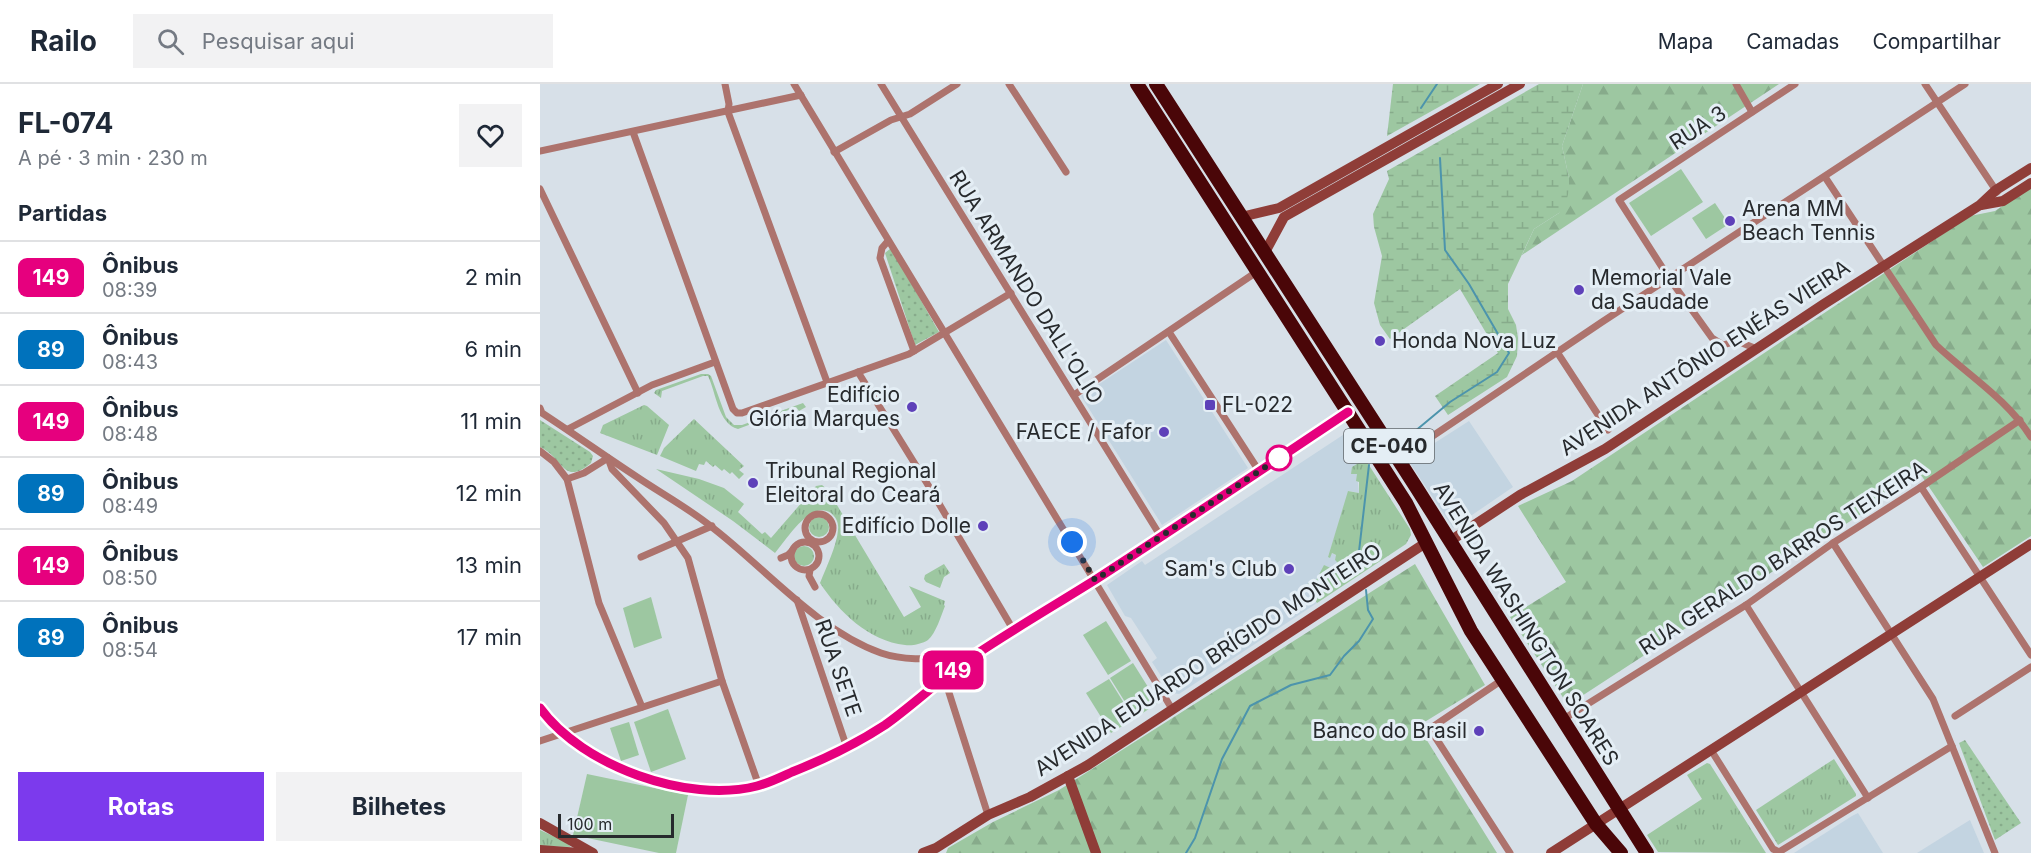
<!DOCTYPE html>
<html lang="pt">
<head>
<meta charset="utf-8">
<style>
	:root { --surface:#fff; --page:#f2f2f3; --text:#1f2937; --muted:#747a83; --line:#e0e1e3; --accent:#7c3aed }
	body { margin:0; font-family:Inter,sans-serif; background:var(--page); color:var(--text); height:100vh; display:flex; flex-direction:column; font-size:22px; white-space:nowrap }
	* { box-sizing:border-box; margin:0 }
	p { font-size:20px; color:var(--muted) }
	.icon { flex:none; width:33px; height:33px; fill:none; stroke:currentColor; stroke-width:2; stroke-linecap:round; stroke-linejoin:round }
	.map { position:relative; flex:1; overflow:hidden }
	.sheet { display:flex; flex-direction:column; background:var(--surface); width:540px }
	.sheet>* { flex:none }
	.badge { padding:0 12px; border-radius:9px; font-size:21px; line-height:39px }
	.scale { position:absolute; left:18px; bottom:15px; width:116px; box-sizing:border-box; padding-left:6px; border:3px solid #272a2d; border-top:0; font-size:16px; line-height:21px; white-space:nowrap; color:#272a2d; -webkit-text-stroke:4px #e4eef5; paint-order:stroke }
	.you { position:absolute; width:30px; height:30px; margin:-15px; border:4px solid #fff; border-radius:50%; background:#1a73e8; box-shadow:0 0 0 9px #1a73e833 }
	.map>.badge { position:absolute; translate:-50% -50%; box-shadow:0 0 0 3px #fff }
	h2 { padding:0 18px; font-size:22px; line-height:54px }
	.round { display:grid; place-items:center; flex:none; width:63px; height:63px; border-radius:0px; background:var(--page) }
	.headline { display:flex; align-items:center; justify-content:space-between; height:102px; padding:0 18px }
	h1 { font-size:28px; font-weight:700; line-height:45px }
	.cta { display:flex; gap:12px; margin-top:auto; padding:12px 18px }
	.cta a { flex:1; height:69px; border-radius:0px; background:var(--accent); color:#fff; font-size:24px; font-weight:700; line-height:69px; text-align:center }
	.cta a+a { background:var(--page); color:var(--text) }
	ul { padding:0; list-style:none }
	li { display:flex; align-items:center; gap:18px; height:72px; padding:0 18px; border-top:2px solid var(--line) }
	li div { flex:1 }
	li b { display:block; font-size:22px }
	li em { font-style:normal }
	li .badge { min-width:66px; font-weight:700; text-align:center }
	header { display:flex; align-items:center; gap:36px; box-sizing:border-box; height:84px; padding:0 30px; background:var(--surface); border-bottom:2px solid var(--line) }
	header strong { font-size:28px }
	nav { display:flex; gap:33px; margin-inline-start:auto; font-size:21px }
	.search { width:420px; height:54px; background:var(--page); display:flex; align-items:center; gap:15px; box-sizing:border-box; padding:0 21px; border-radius:0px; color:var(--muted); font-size:22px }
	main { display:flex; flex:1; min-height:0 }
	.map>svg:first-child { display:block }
	.built { fill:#c3d4e1 }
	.grass { fill:url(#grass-tufts) }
	.forest { fill:url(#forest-firs) }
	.wetland { fill:url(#wetland-marsh) }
	.park { fill:url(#park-dots) }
	.pitch { fill:#9dc7a1 }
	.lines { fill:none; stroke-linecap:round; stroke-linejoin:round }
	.stream { stroke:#4c94ac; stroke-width:2 }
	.street { stroke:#ad736d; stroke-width:7 }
	.secondary { stroke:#8f3d38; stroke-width:10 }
	.highway { stroke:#4a0608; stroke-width:14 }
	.line-casing { stroke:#fff; stroke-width:14 }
	.line { stroke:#e6007e; stroke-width:9 }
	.walk { stroke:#272a2d; stroke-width:6; stroke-dasharray:0 10.8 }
	.poi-dot { fill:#5e41b9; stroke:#e4eef5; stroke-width:2 }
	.stop-dot { fill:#fff; stroke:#e6007e; stroke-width:3 }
	.labels { text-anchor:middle; stroke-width:6; stroke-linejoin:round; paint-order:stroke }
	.shield { fill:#e4eef5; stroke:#606569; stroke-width:1.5 }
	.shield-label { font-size:20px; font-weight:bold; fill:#272a2d }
	.street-label { font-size:21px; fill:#272a2d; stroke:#e4eef5 }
	.poi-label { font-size:21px; fill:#272a2d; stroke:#e4eef5; text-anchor:start }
</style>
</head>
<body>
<header>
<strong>Railo</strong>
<div class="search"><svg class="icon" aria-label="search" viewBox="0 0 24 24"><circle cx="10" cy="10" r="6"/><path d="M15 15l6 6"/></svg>Pesquisar aqui</div>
<nav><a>Mapa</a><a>Camadas</a><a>Compartilhar</a></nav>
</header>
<main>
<section class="sheet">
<div class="headline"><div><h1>FL-074</h1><p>A pé · 3 min · 230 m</p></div><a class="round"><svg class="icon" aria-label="heart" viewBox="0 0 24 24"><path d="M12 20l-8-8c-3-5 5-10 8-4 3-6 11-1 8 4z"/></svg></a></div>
<h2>Partidas</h2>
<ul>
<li><span class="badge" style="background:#e6007e;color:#fff">149</span><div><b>Ônibus</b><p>08:39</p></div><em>2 min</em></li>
<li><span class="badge" style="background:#0072bc;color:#fff">89</span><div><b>Ônibus</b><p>08:43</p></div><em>6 min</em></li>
<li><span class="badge" style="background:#e6007e;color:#fff">149</span><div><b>Ônibus</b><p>08:48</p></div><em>11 min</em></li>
<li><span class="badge" style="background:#0072bc;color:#fff">89</span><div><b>Ônibus</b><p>08:49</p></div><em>12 min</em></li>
<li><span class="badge" style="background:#e6007e;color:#fff">149</span><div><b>Ônibus</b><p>08:50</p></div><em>13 min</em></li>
<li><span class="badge" style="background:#0072bc;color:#fff">89</span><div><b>Ônibus</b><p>08:54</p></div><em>17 min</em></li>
</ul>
<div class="cta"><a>Rotas</a><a>Bilhetes</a></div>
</section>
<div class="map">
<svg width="1491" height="769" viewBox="0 0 1491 769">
	<defs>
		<pattern id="grass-tufts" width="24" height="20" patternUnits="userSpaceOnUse" patternTransform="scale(1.5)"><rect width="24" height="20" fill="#9dc7a1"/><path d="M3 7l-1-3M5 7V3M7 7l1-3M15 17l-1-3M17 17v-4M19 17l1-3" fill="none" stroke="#87ab8b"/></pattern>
		<pattern id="forest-firs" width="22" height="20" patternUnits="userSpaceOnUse" patternTransform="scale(1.5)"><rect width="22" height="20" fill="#9dc7a1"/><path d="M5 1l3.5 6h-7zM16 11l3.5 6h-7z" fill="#87ab8b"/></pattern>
		<pattern id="wetland-marsh" width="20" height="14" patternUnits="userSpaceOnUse" patternTransform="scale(1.5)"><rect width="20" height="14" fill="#9dc7a1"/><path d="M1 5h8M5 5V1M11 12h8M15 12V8" fill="none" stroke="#87ab8b"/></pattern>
		<pattern id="park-dots" width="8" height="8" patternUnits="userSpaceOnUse" patternTransform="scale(1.5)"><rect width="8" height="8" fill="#9dc7a1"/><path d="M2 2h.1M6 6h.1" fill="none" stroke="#87ab8b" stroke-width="1.8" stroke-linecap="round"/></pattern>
	</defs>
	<rect width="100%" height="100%" fill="#d7e0e8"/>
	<g class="built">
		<polygon points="626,256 708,384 622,441 541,312"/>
		<polygon points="929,337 973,403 913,444 868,376"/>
		<polygon points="806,349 810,350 826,374 817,390 819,409 809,407 788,473 792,469 797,472 795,476 799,479 795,487 774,500 769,498 767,505 777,519 639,610 632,609 612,578 617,574 591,534 585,532 567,501 602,477 605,481"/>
		<polygon points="1318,729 1343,769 1254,769 1312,732"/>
		<polygon points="1430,736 1444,769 1377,769 1417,744"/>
	</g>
	<g class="grass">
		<path d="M161,290H168L171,292L186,333L194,341H202L263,319L266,323L259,327L256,323L198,345C178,340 176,308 168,292H163L122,307L121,314L114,309L116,306Z"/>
		<polygon points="104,321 107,322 129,341 117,371 60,349 63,341"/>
		<polygon points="154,335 204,382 199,386 204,390 199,395 192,388 190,390 184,385 182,387 175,381 173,383 166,377 164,381 159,380 156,387 120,372 124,364"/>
		<polygon points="825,375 870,445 871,451 866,460 777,519 767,505 768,499 774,500 784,481 795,486 798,479 795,476 796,471 792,469 790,474 788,473 808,407 819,409 819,398 816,397 817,390 811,390 812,383"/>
		<path d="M116,385L159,395L184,404L204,420L198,428L222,450L225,448L231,454L276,402L282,401L288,406L364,533L381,523L369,502L405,517L404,521L405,522C401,532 396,549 388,556C382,560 372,562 365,561C329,557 299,528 280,499C286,484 297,461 298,446C299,439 296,433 291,429C271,415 246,456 235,469L193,437Z"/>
		<circle cx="279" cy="443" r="10"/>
		<circle cx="264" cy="472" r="10"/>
		<polygon points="404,480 410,489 404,493 400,504 386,498 384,495 385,491"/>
		<polygon points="1294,675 1316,710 1316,712 1238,761 1216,726"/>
		<polygon points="1167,679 1170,680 1226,769 1118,768 1107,751 1162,715 1147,691"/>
		<polygon points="0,746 24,757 31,763 0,762"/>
	</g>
	<g class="forest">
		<polygon points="1043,0 1239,0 982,171 994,145 1019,129 1029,94 1022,62"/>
		<polygon points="1491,103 1491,452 1443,483 1381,391 1028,621 970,533 1026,498 978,422 1032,397 1430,132 1455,127"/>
		<polygon points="875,480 945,601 878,642 957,769 406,769 408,764 453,738 519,706"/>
	</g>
	<g class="wetland">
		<polygon points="853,0 940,0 847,52"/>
		<polygon points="999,0 1043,0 1022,62 1029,94 1029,106 1026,119 1019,129 994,145 968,200 968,225 976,241 978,254 977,272 967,293 908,331 895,312 958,269 920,205 850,255 840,241 834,219 842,172 834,143 833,130 849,95 847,87"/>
	</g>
	<g class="park">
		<polygon points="351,164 399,248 375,261 345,169"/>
		<path d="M0,336L50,368L53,372L51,379C23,403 23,373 0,363Z"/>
		<polygon points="1425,656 1481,739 1455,756 1419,659"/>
	</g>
	<g class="pitch">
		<polygon points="1141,85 1163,118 1111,152 1089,119"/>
		<polygon points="1175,119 1189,140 1166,155 1152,134"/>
		<polygon points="111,513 122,554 94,564 83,524"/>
		<polygon points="566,537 591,577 568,591 543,551"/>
		<polygon points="593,579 618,619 595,634 570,594"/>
		<polygon points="569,595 594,635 571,649 546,609"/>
		<polygon points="128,625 146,675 111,688 94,638"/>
		<polygon points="89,638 99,671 81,677 70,644"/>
		<polygon points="47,690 148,711 136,769 119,769 33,751"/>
	</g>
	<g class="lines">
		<g class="stream">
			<polyline points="881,24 897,0"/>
			<polyline points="856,363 910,318 957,288 969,269 929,200 905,166 900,74"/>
			<polyline points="818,476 829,381"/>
			<polyline points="646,769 655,754 682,675 710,622 751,601 790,591 804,572 819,557 833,535 828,526 826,506"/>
		</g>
		<g class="street">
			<polyline points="185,0 189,20 188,28 287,298"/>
			<polyline points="254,0 632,625"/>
			<polyline points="341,0 621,453"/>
			<polyline points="469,0 526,88"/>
			<polyline points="1196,0 1212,28"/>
			<polyline points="1385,0 1457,108"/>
			<polyline points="93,48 193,325 197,329 202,329 369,270 471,209"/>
			<polyline points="0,67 261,11"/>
			<polyline points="294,68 351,36 370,30 417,0"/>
			<path d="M1285,93L1396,261C1429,292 1466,314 1491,353"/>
			<polyline points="0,105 98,309"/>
			<polyline points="348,157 342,164 340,174 374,267"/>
			<polyline points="629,248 719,387"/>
			<polyline points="1217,265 1197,257 1183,261 1172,254 1129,194 1079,116 1255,0"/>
			<polyline points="1017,268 1068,346"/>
			<polyline points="318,288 388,401 474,547"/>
			<polyline points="534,311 718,187"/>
			<path d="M0,324L2,329C34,350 65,372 97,393C122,410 150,425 173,444C226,485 277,546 341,569C370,579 402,573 432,572"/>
			<polyline points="28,345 112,301 175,278"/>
			<polyline points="0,367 14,378 27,395 59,519 102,623"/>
			<polyline points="68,374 72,385 124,439 148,474 182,597 219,702"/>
			<polyline points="857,376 1062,238 1425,0"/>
			<polyline points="27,395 44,389 68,374"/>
			<polyline points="1381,403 1491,571"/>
			<circle cx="279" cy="444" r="14"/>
			<circle cx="265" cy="472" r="14"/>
			<polyline points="1293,459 1393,615 1455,769"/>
			<polyline points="101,473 172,442"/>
			<polyline points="241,474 248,471 252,467"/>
			<polyline points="270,486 269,492 275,503"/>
			<polyline points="257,516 307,664"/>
			<polyline points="1206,521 1328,714"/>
			<polyline points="404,593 448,731"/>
			<polyline points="962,596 894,642 892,648 970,769"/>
			<path d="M0,624C42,682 148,719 217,702C229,699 241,693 252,688C285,675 320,660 349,638C378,616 404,592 435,571C474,545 515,521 555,496C640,441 724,384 807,328"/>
			<polyline points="1415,632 1491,583"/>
			<polyline points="1022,636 1206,521 1293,459 1381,403 1480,336"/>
			<polyline points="0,657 182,597"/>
			<polyline points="1171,666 1233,765 1239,768 1412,662"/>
		</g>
		<g class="secondary">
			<polyline points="1441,121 1463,117 1491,99"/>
			<polyline points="701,133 739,124 958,0"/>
			<polyline points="724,170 744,133 980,0"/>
			<polyline points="910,457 980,411 1065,365 1284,220 1440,121 1456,106 1491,84"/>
			<polyline points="528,692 556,769"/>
			<polyline points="0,739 53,769"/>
			<polyline points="0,766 40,769"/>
			<polyline points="383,769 396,764 448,731 490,713 548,681 887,458"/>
			<polyline points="1011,769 1491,460"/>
		</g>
		<g class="highway">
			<polyline points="597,0 866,419 931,547 1056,740 1081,769"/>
			<polyline points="616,0 876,403 1107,769"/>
		</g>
	</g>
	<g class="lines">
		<defs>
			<path id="line" d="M0,624C42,682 148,720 217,702C229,699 241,693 252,688C285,675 316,660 345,641C376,619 403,592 435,571C474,545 515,521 555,496C640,441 724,384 808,328"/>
		</defs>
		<use href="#line" class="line-casing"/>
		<use href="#line" class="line"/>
		<polyline class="walk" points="532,458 555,496 739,374"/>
	</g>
	<g class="poi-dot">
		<circle cx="1190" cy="137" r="6"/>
		<circle cx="1039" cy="206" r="6"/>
		<circle cx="840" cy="257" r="6"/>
		<rect x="664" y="315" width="12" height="12" rx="3"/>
		<circle cx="372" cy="323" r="6"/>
		<circle cx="624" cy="348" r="6"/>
		<circle cx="213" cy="399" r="6"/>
		<circle cx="443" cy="442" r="6"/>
		<circle cx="749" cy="485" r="6"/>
		<circle cx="939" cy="647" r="6"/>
	</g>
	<circle class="stop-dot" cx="739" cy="374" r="12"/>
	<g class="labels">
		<rect class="shield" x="804" y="345" width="90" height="34" rx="4.5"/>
		<g class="shield-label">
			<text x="849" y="369">CE-040</text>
		</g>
		<g class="street-label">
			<text transform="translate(1158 44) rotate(-33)" y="7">RUA 3</text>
			<text transform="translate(486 203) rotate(58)" y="7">RUA ARMANDO DALL'OLIO</text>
			<text transform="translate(1165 274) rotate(-33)" y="7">AVENIDA ANTÔNIO ENÉAS VIEIRA</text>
			<text transform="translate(1243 474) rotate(-33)" y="7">RUA GERALDO BARROS TEIXEIRA</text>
			<text transform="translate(986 540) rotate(58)" y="7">AVENIDA WASHINGTON SOARES</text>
			<text transform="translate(668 576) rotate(-33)" y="7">AVENIDA EDUARDO BRÍGIDO MONTEIRO</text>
			<text transform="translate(298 584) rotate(71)" y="7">RUA SETE</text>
		</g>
		<g class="poi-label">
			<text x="1202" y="132">Arena MM<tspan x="1202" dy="24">Beach Tennis</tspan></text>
			<text x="1051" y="201">Memorial Vale<tspan x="1051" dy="24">da Saudade</tspan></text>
			<text x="852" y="264">Honda Nova Luz</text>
			<text x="360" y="318" text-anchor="end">Edifício<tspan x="360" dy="24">Glória Marques</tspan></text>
			<text x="682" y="328">FL-022</text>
			<text x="612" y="355" text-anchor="end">FAECE / Fafor</text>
			<text x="225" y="394">Tribunal Regional<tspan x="225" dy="24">Eleitoral do Ceará</tspan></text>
			<text x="431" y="449" text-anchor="end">Edifício Dolle</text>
			<text x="737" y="492" text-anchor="end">Sam's Club</text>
			<text x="927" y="654" text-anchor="end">Banco do Brasil</text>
		</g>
	</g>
</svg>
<div class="scale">100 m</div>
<div class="you" style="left:532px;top:458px"></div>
<b class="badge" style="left:413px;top:586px;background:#e6007e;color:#fff">149</b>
</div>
</main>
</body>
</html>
